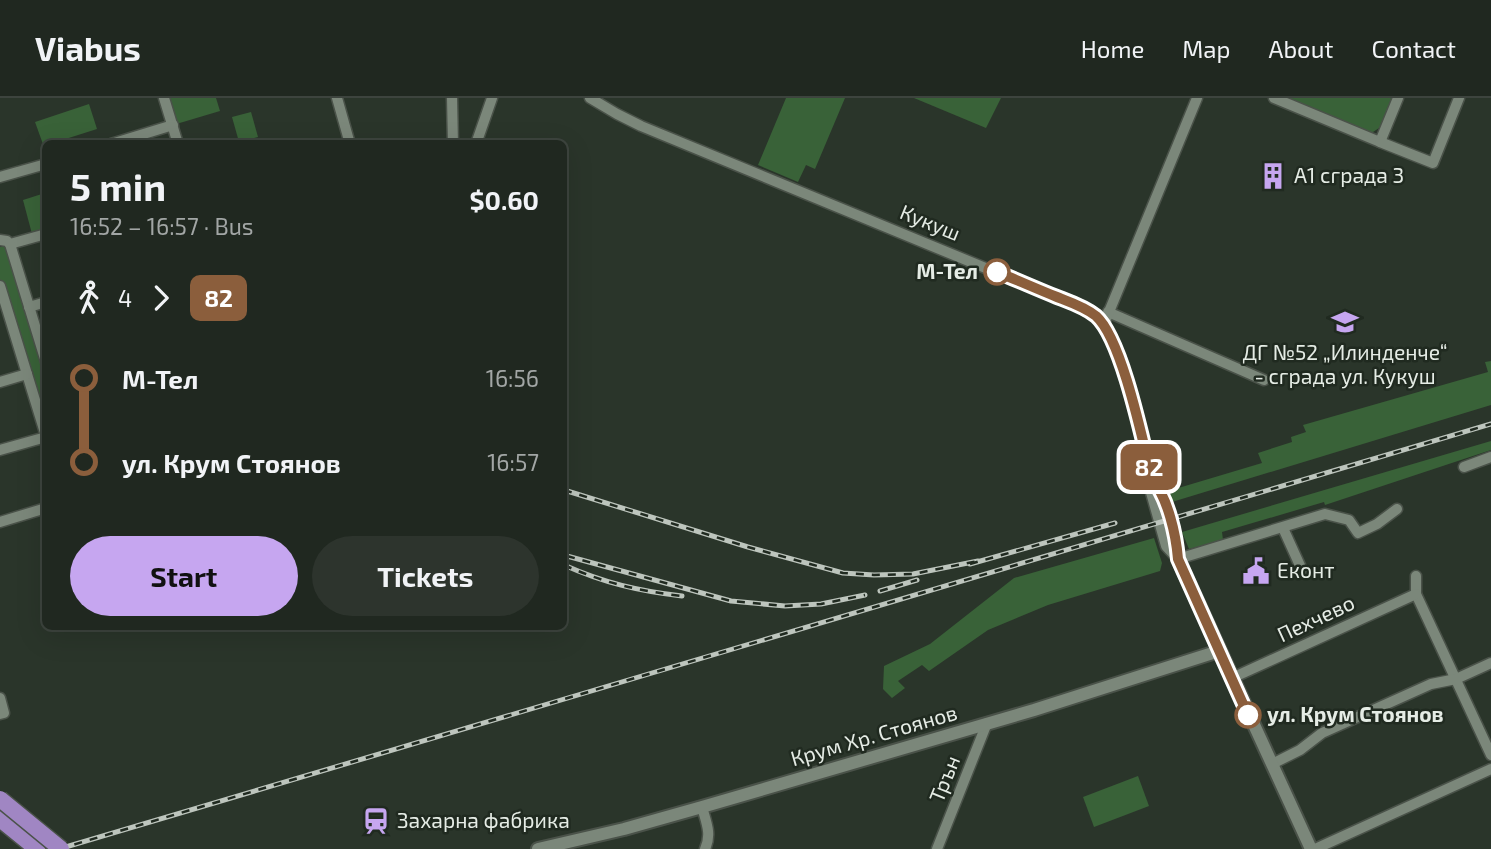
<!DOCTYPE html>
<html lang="en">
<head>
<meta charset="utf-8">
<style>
	:root { --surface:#202820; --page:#2d342d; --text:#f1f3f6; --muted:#a2a6a5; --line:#3d443e; --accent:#c6a6f0 }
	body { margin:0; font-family:"Exo 2",sans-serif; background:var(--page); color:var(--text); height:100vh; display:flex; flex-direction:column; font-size:26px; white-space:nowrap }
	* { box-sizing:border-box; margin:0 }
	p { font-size:23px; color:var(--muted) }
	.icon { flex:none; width:38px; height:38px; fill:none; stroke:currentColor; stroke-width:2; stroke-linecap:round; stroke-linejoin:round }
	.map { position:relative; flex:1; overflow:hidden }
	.panel { position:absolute; left:42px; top:42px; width:525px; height:490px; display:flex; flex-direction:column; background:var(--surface); border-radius:10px; box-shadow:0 7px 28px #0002,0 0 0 2px var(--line) }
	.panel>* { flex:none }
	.badge { padding:0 14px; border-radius:10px; font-size:24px; line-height:46px }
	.map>.badge { position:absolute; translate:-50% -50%; box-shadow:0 0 0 4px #fff }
	.legs { display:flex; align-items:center; gap:10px; height:77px; padding:0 28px; font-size:23px }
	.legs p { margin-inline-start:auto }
	.headline { display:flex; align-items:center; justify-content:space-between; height:119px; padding:0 28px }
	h1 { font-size:38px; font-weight:700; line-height:52px }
	.primary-button { display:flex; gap:14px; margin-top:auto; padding:14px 28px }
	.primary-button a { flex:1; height:80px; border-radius:42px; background:var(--accent); color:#111; font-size:28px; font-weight:700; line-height:80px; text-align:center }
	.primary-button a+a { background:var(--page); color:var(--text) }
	ul { padding:0 28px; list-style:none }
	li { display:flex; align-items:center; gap:24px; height:84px; font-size:26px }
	li i { display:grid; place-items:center; width:10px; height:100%; margin:0 9px; background:currentColor }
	li i::after { content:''; width:18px; height:18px; margin:-9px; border:5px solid; border-radius:50%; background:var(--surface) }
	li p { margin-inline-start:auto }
	li:first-child i { background:linear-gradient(#0000 50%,currentColor 0) }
	li:last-child i { background:linear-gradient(currentColor 50%,#0000 0) }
	header { display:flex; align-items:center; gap:42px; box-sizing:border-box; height:98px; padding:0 35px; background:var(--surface); border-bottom:2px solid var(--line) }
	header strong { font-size:33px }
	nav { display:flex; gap:38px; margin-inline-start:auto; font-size:24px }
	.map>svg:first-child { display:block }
	.green { fill:#396238 }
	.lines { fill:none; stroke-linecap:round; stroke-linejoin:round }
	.minor-casing { stroke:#4a5249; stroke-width:13 }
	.tertiary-casing { stroke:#4a5249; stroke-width:16 }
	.primary-casing { stroke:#4a5249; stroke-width:19 }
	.minor { stroke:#7b877a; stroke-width:10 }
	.tertiary { stroke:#7b877a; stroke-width:12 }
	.primary { stroke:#a086c3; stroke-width:16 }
	.rail-casing { stroke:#bdc5bd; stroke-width:5 }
	.rail { stroke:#202a20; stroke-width:2.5; stroke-dasharray:8; stroke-linecap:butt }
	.primary-bridge-casing { stroke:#4a5249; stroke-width:19; stroke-linecap:butt }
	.primary-bridge { stroke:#a086c3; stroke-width:16 }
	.line-1-casing { stroke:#fff; stroke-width:16 }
	.line-1 { stroke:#8b5e3c; stroke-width:10 }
	.stop-1-dot { fill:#fff; stroke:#8b5e3c; stroke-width:3.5 }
	.labels { text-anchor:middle; stroke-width:5; stroke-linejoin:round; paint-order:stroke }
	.poi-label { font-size:21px; fill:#e5ece5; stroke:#202a20; text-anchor:start }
	.street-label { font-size:21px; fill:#e5ece5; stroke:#202a20 }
	.stop-label { font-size:21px; font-weight:bold; fill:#e5ece5; stroke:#202a20; text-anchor:end }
</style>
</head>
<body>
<header>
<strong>Viabus</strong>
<nav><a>Home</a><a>Map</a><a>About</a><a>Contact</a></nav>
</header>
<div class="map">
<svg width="1491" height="751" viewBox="0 0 1491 751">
	<rect width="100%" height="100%" fill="#2a352a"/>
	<g class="green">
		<polygon points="164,0 216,0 220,13 173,27"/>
		<polygon points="786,0 845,0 815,71 806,67 798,84 758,67"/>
		<polygon points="914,0 1001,0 986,30"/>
		<polygon points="1285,0 1392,0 1382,28 1370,36"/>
		<polygon points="89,6 97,31 53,45 46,46 45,48 44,49 35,24"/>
		<polygon points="251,14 258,39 239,44 232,19"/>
		<polygon points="45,95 45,132 32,136 23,102"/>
		<polygon points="9,147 45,264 45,323 0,185 0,149"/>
		<polygon points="1491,263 1491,307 1172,404 1166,384 1172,385 1175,391 1262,365 1258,355 1292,344 1291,339 1306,334 1303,327 1488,274 1485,264"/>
		<polygon points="1491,343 1491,352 1325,407 1324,404 1222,434 1223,442 1189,451 1182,434"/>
		<polygon points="1154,440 1162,465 1160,473 1048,507 988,532 929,573 922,567 898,583 905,590 892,600 883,591 884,568 930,546 1014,480"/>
		<polygon points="1138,678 1149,708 1094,729 1083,699"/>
	</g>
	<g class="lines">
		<defs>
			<g id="minor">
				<polyline points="164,0 178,46"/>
				<polyline points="337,0 350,46"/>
				<polyline points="452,0 453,46"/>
				<polyline points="590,0 617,16 641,28 1080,209 1094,216 1104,226 1110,236 1120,263 1136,319 1150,376 1152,381 1150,391 1166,448 1178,461"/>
				<polyline points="1274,0 1380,44 1398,0"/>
				<polyline points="1380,44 1433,65 1459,0"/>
				<polyline points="111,46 173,27"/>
				<polyline points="476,46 492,0"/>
				<polyline points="0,79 46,66"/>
				<polyline points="0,142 7,143 10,146 46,136"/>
				<polyline points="10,146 46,264"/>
				<polyline points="0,188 46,338"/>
				<polyline points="29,209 46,204"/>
				<polyline points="1108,214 1264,282"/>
				<polyline points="1104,226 1197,0"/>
				<polyline points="0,284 27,276"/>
				<polyline points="0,352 46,339"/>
				<polyline points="1464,369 1491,359"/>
				<path d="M1152,381C1167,399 1176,438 1178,461"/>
				<polyline points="0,424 46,410"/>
				<polyline points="1283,430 1302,472"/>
				<polyline points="1178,461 1325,416 1349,422 1358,435 1377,426 1397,411"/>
				<polyline points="1416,478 1416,496 1491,657"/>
				<polyline points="1232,580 1416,496"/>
				<polyline points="0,600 4,615 0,616"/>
				<polyline points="1272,666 1300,652 1322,635 1431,586 1456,581 1491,565"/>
				<path d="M702,709C706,724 712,736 705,751"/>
				<polyline points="937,751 987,625"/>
				<polyline points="1315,751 1491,671"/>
			</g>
			<g id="tertiary">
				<polyline points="1178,461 1311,751"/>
				<polyline points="538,751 624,731 702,709 1034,612 1219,553"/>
			</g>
			<polyline id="primary" points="0,721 37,751"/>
		</defs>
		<use href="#minor" class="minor-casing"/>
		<use href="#tertiary" class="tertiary-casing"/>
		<use href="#primary" class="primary-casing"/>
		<use href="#minor" class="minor"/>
		<use href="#tertiary" class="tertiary"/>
		<use href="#primary" class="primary"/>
		<defs>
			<g id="rail">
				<polyline points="564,392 748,449 843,475 874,477 913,476 978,463"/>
				<polyline points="567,458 731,503 785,508 821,506 865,497"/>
				<polyline points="970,466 1115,425"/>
				<path d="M564,467C604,485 639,493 682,498"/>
				<polyline points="880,493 917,482"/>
				<polyline points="59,751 1491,326"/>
			</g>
		</defs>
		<use href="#rail" class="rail-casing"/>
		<use href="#rail" class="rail"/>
		<defs>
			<polyline id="primary-bridge" points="0,701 61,751"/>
		</defs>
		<use href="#primary-bridge" class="primary-bridge-casing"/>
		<use href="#primary-bridge" class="primary-bridge"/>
	</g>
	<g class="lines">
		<defs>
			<path id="line-1" d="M997,174C1017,182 1037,191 1057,199C1070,204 1085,209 1096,218C1122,241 1143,344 1152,381C1168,400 1176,437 1178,461L1248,617"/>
		</defs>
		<use href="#line-1" class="line-1-casing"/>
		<use href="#line-1" class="line-1"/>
	</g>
	<defs>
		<symbol id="building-bare" viewBox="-9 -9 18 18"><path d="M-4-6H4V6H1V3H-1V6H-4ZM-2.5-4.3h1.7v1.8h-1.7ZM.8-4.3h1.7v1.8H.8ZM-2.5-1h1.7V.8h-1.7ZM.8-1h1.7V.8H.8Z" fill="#c6a6f0" stroke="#202a20" stroke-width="2.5" paint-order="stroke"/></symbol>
		<symbol id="school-bare" viewBox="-9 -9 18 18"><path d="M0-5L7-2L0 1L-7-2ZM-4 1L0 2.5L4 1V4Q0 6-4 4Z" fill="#c6a6f0" stroke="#202a20" stroke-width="2.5" paint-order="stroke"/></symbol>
		<symbol id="civic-bare" viewBox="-9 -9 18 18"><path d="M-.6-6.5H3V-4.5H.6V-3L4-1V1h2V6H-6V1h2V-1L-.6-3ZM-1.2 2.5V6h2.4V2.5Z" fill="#c6a6f0" stroke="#202a20" stroke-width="2.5" paint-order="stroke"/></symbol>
		<symbol id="station-bare" viewBox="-9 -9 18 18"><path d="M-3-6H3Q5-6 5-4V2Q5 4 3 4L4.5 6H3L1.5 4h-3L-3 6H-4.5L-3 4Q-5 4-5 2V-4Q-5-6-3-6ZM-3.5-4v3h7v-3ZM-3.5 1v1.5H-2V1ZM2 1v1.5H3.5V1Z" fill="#c6a6f0" stroke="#202a20" stroke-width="2.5" paint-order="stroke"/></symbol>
	</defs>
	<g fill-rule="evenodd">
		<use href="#building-bare" x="1254" y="59" width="38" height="38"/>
		<use href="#school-bare" x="1326" y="205" width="38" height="38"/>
		<use href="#civic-bare" x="1237" y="454" width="38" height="38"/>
		<use href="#station-bare" x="357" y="704" width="38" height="38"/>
	</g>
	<g class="stop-1-dot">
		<circle cx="997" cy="174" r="12"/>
		<circle cx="1248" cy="617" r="12"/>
	</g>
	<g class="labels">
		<g class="poi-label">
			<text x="1294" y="85">А1 сграда 3</text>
			<text x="1345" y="262" text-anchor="middle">ДГ №52 „Илинденче“<tspan x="1345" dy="24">- сграда ул. Кукуш</tspan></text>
			<text x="1277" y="480">Еконт</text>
			<text x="397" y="730">Захарна фабрика</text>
		</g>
		<g class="street-label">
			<text transform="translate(930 125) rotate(22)" y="7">Кукуш</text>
			<text transform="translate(1316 521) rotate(-25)" y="7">Пехчево</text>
			<text transform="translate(874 638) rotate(-16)" y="7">Крум Хр. Стоянов</text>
			<text transform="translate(945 681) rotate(-68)" y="7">Трън</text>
		</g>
		<g class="stop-label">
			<text x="978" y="181">М-Тел</text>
			<text x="1267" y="624" text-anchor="start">ул. Крум Стоянов</text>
		</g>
	</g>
</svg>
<b class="badge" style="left:1149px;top:369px;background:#8b5e3c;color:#fff">82</b>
<section class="panel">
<div class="headline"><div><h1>5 min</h1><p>16:52 – 16:57 · Bus</p></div><b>$0.60</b></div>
<div class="legs"><svg class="icon" aria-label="walk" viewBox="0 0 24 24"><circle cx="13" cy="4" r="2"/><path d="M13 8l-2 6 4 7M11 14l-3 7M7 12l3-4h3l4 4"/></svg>4<svg class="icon" aria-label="forward" viewBox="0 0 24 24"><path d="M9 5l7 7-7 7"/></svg><b class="badge" style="background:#8b5e3c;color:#fff">82</b></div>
<ul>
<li><i style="color:#8b5e3c"></i><b>М-Тел</b><p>16:56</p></li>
<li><i style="color:#8b5e3c"></i><b>ул. Крум Стоянов</b><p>16:57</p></li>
</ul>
<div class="primary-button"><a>Start</a><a>Tickets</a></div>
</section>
</div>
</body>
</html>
